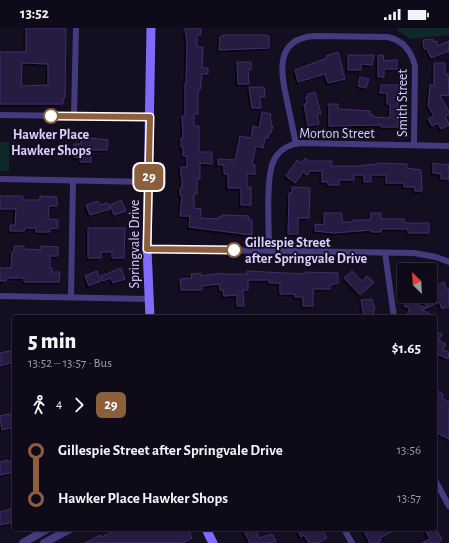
<!DOCTYPE html>
<html lang="en">
<head>
<meta charset="utf-8">
<style>
	:root { --surface:#0f0a19; --page:#1d1826; --text:#f1f3f6; --muted:#9b9aa2; --line:#2f2b38 }
	body { margin:0; font-family:"Alegreya Sans",sans-serif; background:var(--page); color:var(--text); height:100vh; display:flex; flex-direction:column; font-size:15px; white-space:nowrap }
	* { box-sizing:border-box; margin:0 }
	p { font-size:13px; color:var(--muted) }
	.icon { flex:none; width:22px; height:22px; fill:none; stroke:currentColor; stroke-width:2; stroke-linecap:round; stroke-linejoin:round }
	.map { position:relative; flex:1; overflow:hidden }
	.panel { position:absolute; left:12px; top:287px; width:425px; height:216px; display:flex; flex-direction:column; background:var(--surface); border-radius:4px; box-shadow:0 1px 3px #0004,0 0 0 1px var(--line) }
	.panel>* { flex:none }
	.badge { padding:0 8px; border-radius:6px; font-size:14px; line-height:26px }
	.needle { width:26px; rotate:336deg }
	.fabs { position:absolute; left:397px; top:235px; display:grid; gap:8px }
	.fabs a { display:grid; place-items:center; width:40px; height:40px; border-radius:4px; background:var(--surface); box-shadow:0 1px 3px #0004,0 0 0 1px var(--line); font-size:20px }
	.map>.badge { position:absolute; translate:-50% -50%; box-shadow:0 0 0 2px #fff }
	.legs { display:flex; align-items:center; gap:6px; height:44px; padding:0 16px; font-size:13px }
	.legs p { margin-inline-start:auto }
	.summary { display:flex; align-items:center; justify-content:space-between; height:68px; padding:0 16px }
	h1 { font-size:22px; font-weight:800; line-height:30px }
	ul { padding:0 16px; list-style:none }
	li { display:flex; align-items:center; gap:14px; height:48px; font-size:15px }
	li i { display:grid; place-items:center; width:6px; height:100%; margin:0 5px; background:currentColor }
	li i::after { content:''; width:10px; height:10px; margin:-5px; border:3px solid; border-radius:50%; background:var(--surface) }
	li p { margin-inline-start:auto }
	li:first-child i { background:linear-gradient(#0000 50%,currentColor 0) }
	li:last-child i { background:linear-gradient(currentColor 50%,#0000 0) }
	.status { display:flex; justify-content:space-between; align-items:center; height:28px; padding:0 20px; background:var(--surface); direction:ltr }
	.status svg { height:11px; fill:currentColor }
	.map>svg:first-child { display:block }
	.green { fill:#11282b }
	.building { fill:#281a42; stroke:#432d6d; fill-rule:evenodd; filter:url(#shadow) }
	.lines { fill:none; stroke-linecap:round; stroke-linejoin:round }
	.minor { stroke:#463a7f; stroke-width:6 }
	.tertiary { stroke:#463a7f; stroke-width:8 }
	.secondary { stroke:#8169fb; stroke-width:9 }
	.line-1-casing { stroke:#fff; stroke-width:9 }
	.line-1 { stroke:#8b5e3c; stroke-width:6 }
	.stop-1-dot { fill:#fff; stroke:#8b5e3c; stroke-width:2 }
	.labels { text-anchor:middle; stroke-width:3.5; stroke-linejoin:round; paint-order:stroke }
	.street-label { font-size:14px; fill:#dbcffe; stroke:#140e21 }
	.stop-label { font-size:14px; font-weight:bold; fill:#dbcffe; stroke:#140e21 }
</style>
</head>
<body>
<div class="status"><b>13:52</b><svg viewBox="0 0 49 12"><path d="M0 12V9h3v3zM5 12V6h3v6zM10 12V3h3v9zM15 12V0h3v12zM26 1h20v11H26zM47 4h2v5h-2z"/></svg></div>
<div class="map">
<svg width="449" height="515" viewBox="0 0 449 515">
	<defs>
		<filter id="shadow"><feDropShadow dx="-2" dy="2" stdDeviation="0" flood-color="#0009"/></filter>
	</defs>
	<rect width="100%" height="100%" fill="#140e21"/>
	<g class="green">
		<polygon points="397,0 449,0 449,7 411,11 398,3"/>
		<rect x="0" y="114" width="9" height="29"/>
	</g>
	<g class="building">
		<path d="M26,0H66L65,70H63V76H0V24H26ZM22,35L48,36V57L21,58Z"/>
		<polygon points="185,0 201,0 201,7 197,7 197,19 203,19 202,40 208,40 208,46 202,46 200,62 198,62 198,86 194,86 194,98 199,98 199,124 212,124 212,136 200,135 200,151 197,151 197,166 194,166 194,180 201,181 200,190 218,191 218,189 222,189 222,187 249,188 249,192 252,192 252,207 189,199 190,188 180,188 182,167 180,167 180,160 182,160 182,149 181,149 181,139 187,139 187,128 183,128 183,119 181,119 181,110 183,110 182,88 185,88 185,55 186,56 187,14"/>
		<polygon points="224,7 265,7 269,8 269,20 219,22 220,9"/>
		<polygon points="433,11 433,14 437,13 437,18 449,13 449,23 431,30 427,21 424,21 423,12"/>
		<polygon points="338,24 345,51 328,55 325,46 298,54 295,42 327,30 326,28"/>
		<polygon points="348,27 374,27 372,37 361,36 361,42 348,42"/>
		<polygon points="378,27 383,27 384,33 397,32 397,41 384,41 384,49 378,49"/>
		<polygon points="237,34 251,34 251,42 248,42 249,56 238,56"/>
		<polygon points="434,35 445,35 445,46 448,46 449,68 440,67 449,84 449,86 445,88 449,97 441,101 438,95 432,98 428,91 434,88 428,78 430,57 434,57"/>
		<polygon points="360,49 369,51 366,60 358,58"/>
		<polygon points="381,57 399,57 397,81 402,81 402,91 398,91 398,99 381,99 381,97 329,98 329,76 338,76 338,81 370,83 370,87 373,87 373,89 390,90 390,76 387,76 387,65 380,65"/>
		<polygon points="249,59 264,59 265,69 260,69 261,80 252,80"/>
		<polygon points="315,64 321,86 317,86 319,96 308,98 304,76 307,76 306,69 308,69 308,66"/>
		<polygon points="262,84 271,86 270,92 272,93 271,98 273,98 271,105 269,105 268,110 265,110 263,120 256,118 252,136 255,137 255,146 247,146 247,159 251,159 251,177 241,177 241,160 228,160 228,146 224,146 224,137 218,137 218,131 235,132 240,108 251,110 253,98 259,100"/>
		<polygon points="81,109 108,112 107,122 91,122 91,134 80,134 80,130 74,129 74,116 81,116"/>
		<polygon points="305,130 309,133 332,133 331,138 356,138 377,136 377,135 407,136 407,140 421,142 422,163 415,163 415,159 404,159 404,155 386,155 386,147 371,147 371,154 364,154 364,147 354,147 354,152 339,152 339,157 328,157 328,154 322,154 322,143 310,143 307,147 303,144 295,155 286,148 297,132 301,135"/>
		<polygon points="433,135 449,137 449,151 441,151 441,146 433,145"/>
		<polygon points="292,159 310,160 309,190 298,190 298,206 288,206 289,165 292,165"/>
		<polygon points="0,168 23,168 23,172 40,172 40,168 57,169 57,178 49,178 48,191 58,192 58,200 50,201 50,204 36,204 36,200 25,200 24,203 10,203 10,197 15,197 16,181 0,181"/>
		<polygon points="121,172 126,183 114,187 110,177"/>
		<polygon points="98,173 100,177 108,175 110,181 90,187 86,177"/>
		<polygon points="324,185 342,185 342,194 353,194 353,192 370,192 371,185 381,185 381,191 404,191 404,195 429,195 429,205 408,205 408,201 381,201 381,204 371,204 371,202 334,205 315,203 315,196 324,197"/>
		<polygon points="88,200 125,200 124,230 112,230 112,224 101,224 101,230 88,230"/>
		<polygon points="14,218 24,218 24,221 41,222 41,218 58,219 58,228 50,228 50,240 52,240 52,244 60,244 59,254 24,254 24,250 6,250 6,253 0,253 0,240 11,240 12,224 14,224"/>
		<polygon points="121,240 125,251 113,255 111,250 103,253 101,248"/>
		<polygon points="97,243 101,253 89,258 85,248"/>
		<polygon points="247,243 305,246 305,244 338,245 338,255 330,257 330,261 313,261 313,278 303,278 303,269 295,269 295,266 280,266 280,255 269,255 269,252 248,252 248,262 243,262 244,278 237,278 237,267 224,268 223,262 220,262 219,256 202,258 202,262 181,262 180,251 192,250 191,246 201,245 201,248 223,245 223,246 247,246"/>
		<polygon points="352,243 362,253 367,248 374,254 360,267 344,250"/>
		<polygon points="434,250 438,257 444,254 447,262 449,261 449,278 442,281 439,274 427,280 421,268 430,268 430,252"/>
		<polygon points="372,271 375,282 373,283 374,289 364,289 361,272"/>
		<polygon points="406,272 426,280 422,282 436,289 406,289 410,280 404,278"/>
		<polygon points="435,303 442,306 439,312 446,316 443,322 449,324 448,331 435,325"/>
		<polygon points="14,322 14,334 0,338 0,325"/>
		<polygon points="435,362 443,366 442,370 449,374 449,411 435,404"/>
		<polygon points="14,385 14,399 2,402 0,388"/>
		<polygon points="7,432 7,434 14,432 14,444 0,447 0,434"/>
		<polygon points="14,480 14,494 0,497 0,484"/>
		<polygon points="118,501 188,501 192,510 183,515 85,515 101,507 102,509"/>
		<polygon points="243,501 255,501 259,510 272,506 276,513 272,515 250,515"/>
		<polygon points="301,501 306,501 307,503 311,501 322,501 327,510 318,515 309,515 304,507 301,509 298,503"/>
		<polygon points="363,501 397,501 380,510 381,513 377,515 370,515"/>
		<polygon points="425,501 436,501 442,512 437,515 422,515 430,511"/>
	</g>
	<g class="lines">
		<g class="minor">
			<polyline points="0,87 150,89"/>
			<polyline points="74,88 76,0"/>
			<path d="M296,116C293,101 290,87 287,73C281,45 274,11 314,8L388,9C404,13 411,23 415,38L414,117"/>
			<polyline points="0,151 149,154"/>
			<polyline points="147,221 414,225 436,229 449,234"/>
			<path d="M269,223C269,200 266,157 272,137C276,124 287,117 299,115L449,118"/>
			<polyline points="385,225 394,289"/>
			<polyline points="0,268 148,271"/>
			<polyline points="71,269 73,153"/>
			<polyline points="435,452 449,478"/>
			<polyline points="344,501 352,515"/>
		</g>
		<g class="tertiary">
			<polyline points="23,515 47,501"/>
			<polyline points="44,515 70,501"/>
		</g>
		<g class="secondary">
			<polyline points="150,289 147,221 151,0"/>
			<polyline points="206,501 213,515"/>
		</g>
	</g>
	<g class="lines">
		<defs>
			<polyline id="line-1" points="51,88 150,89 147,221 234,222"/>
		</defs>
		<use href="#line-1" class="line-1-casing"/>
		<use href="#line-1" class="line-1"/>
	</g>
	<g class="stop-1-dot">
		<circle cx="51" cy="88" r="7"/>
		<circle cx="234" cy="222" r="7"/>
	</g>
	<g class="labels">
		<g class="street-label">
			<text transform="translate(402 75) rotate(-90)" y="5">Smith Street</text>
			<text x="337" y="110">Morton Street</text>
			<text transform="translate(134 216) rotate(-90)" y="5">Springvale Drive</text>
		</g>
		<g class="stop-label">
			<text x="51" y="111">Hawker Place<tspan x="51" dy="16">Hawker Shops</tspan></text>
			<text x="245" y="219" text-anchor="start">Gillespie Street<tspan x="245" dy="16">after Springvale Drive</tspan></text>
		</g>
	</g>
</svg>
<div class="fabs">
<a><svg class="needle" viewBox="-14 -14 28 28"><path d="M0-13l5 13h-10z" fill="#e53935"/><path d="M0 13l5-13h-10z" fill="#9b9aa2"/></svg></a>
</div>
<b class="badge" style="left:149px;top:149px;background:#8b5e3c;color:#fff">29</b>
<section class="panel">
<div class="summary"><div><h1>5 min</h1><p>13:52 – 13:57 · Bus</p></div><b>$1.65</b></div>
<div class="legs"><svg class="icon" aria-label="walk" viewBox="0 0 24 24"><circle cx="13" cy="4" r="2"/><path d="M13 8l-2 6 4 7M11 14l-3 7M7 12l3-4h3l4 4"/></svg>4<svg class="icon" aria-label="forward" viewBox="0 0 24 24"><path d="M9 5l7 7-7 7"/></svg><b class="badge" style="background:#8b5e3c;color:#fff">29</b></div>
<ul>
<li><i style="color:#8b5e3c"></i><b>Gillespie Street after Springvale Drive</b><p>13:56</p></li>
<li><i style="color:#8b5e3c"></i><b>Hawker Place Hawker Shops</b><p>13:57</p></li>
</ul>
</section>
</div>
</body>
</html>
